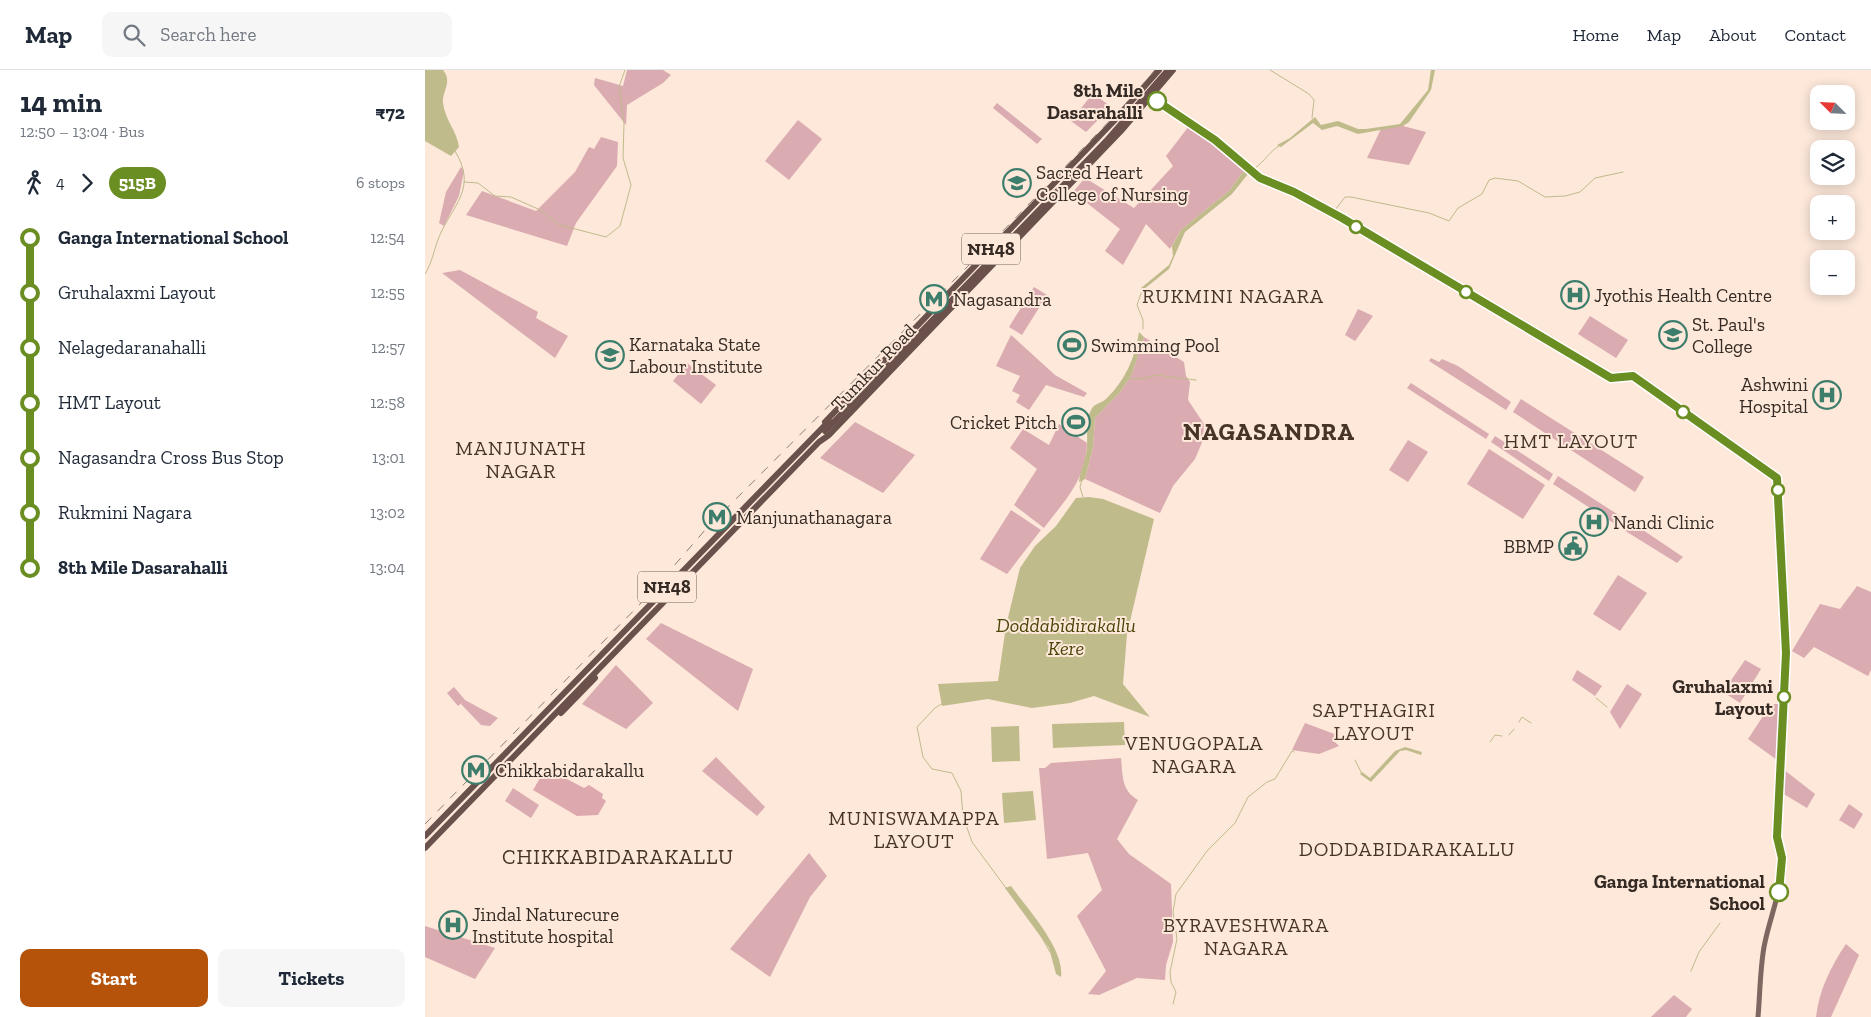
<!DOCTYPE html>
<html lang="en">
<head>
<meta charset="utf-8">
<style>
	:root { --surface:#fff; --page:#f6f6f7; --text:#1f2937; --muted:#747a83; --line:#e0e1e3; --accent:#b45309 }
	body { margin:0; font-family:"Zilla Slab",serif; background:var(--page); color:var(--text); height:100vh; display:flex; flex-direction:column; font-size:19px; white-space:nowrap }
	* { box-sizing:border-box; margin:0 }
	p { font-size:16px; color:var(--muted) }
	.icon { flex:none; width:28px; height:28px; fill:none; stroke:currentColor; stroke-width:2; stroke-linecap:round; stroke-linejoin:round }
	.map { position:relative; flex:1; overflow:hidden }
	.panel { display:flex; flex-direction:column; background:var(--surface); width:425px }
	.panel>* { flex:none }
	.badge { padding:0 10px; border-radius:16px; font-size:18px; line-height:32px }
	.needle { width:32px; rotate:294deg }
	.fabs { position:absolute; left:1385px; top:15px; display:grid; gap:10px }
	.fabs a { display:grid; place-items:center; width:45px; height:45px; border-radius:10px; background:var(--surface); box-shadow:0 2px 12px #0003; font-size:25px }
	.map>.badge { position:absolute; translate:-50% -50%; box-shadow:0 0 0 2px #fff }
	.legs { display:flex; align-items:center; gap:8px; height:55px; padding:0 20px; font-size:16px }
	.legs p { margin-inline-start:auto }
	.head { display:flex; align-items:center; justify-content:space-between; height:85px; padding:0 20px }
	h1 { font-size:28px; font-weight:800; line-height:38px }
	.cta { display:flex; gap:10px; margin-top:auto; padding:10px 20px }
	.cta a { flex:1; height:58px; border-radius:10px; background:var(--accent); color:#fff; font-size:20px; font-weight:800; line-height:58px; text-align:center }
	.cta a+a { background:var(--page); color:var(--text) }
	ul { padding:0 20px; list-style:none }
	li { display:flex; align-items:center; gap:18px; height:55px; font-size:19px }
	li i { display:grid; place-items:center; width:8px; height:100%; margin:0 6px; background:currentColor }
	li i::after { content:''; width:12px; height:12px; margin:-6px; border:4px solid; border-radius:50%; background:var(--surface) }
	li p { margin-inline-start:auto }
	li:first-child i { background:linear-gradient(#0000 50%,currentColor 0) }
	li:last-child i { background:linear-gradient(currentColor 50%,#0000 0) }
	header { display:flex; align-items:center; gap:30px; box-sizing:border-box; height:70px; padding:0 25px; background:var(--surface); border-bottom:1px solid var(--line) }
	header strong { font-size:24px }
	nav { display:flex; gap:28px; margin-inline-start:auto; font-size:18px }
	.search { width:350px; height:45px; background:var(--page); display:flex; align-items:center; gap:12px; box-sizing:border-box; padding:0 18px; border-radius:10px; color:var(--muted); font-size:19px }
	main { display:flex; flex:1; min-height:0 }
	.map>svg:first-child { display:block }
	.green { fill:#daabb1 }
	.forest { fill:#dea8af }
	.water { fill:#c0bb8b }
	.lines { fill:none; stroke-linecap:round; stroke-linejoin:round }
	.stream { stroke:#c0bb8b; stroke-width:1 }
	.major { stroke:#7e6661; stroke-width:5 }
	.highway { stroke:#6b514b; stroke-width:6 }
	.rail { stroke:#8c7d73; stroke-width:1; stroke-dasharray:9 9; stroke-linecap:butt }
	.highway-bridge { stroke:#6b514b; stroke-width:6 }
	.line-1-casing { stroke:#fff; stroke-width:11 }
	.line-1 { stroke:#6b8e23; stroke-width:8 }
	.stop-1-dot { fill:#fff; stroke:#6b8e23; stroke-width:2.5 }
	.labels { text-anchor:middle; stroke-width:4; stroke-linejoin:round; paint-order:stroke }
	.shield { fill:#fde8da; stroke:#71645b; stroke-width:1 }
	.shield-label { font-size:18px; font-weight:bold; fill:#352b24 }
	.stop-label { font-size:19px; font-weight:bold; fill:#352b24; stroke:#fde8da; text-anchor:end }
	.poi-label { font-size:19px; fill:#352b24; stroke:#fde8da; text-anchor:start }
	.street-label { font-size:19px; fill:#352b24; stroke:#fde8da }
	.neighbourhood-label { font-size:20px; letter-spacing:1px; fill:#483426; stroke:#fde8da }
	.water-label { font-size:20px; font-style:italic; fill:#4b4508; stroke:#fde8da }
	.quarter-label { font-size:21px; letter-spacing:1px; fill:#483426; stroke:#fde8da }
	.district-label { font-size:24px; font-weight:bold; letter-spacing:1px; fill:#483426; stroke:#fde8da }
</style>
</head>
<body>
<header>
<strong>Map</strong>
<div class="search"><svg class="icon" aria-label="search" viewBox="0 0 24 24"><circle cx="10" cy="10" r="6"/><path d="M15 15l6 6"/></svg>Search here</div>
<nav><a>Home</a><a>Map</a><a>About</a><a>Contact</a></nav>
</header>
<main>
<section class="panel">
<div class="head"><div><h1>14 min</h1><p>12:50 – 13:04 · Bus</p></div><b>₹72</b></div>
<div class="legs"><svg class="icon" aria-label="walk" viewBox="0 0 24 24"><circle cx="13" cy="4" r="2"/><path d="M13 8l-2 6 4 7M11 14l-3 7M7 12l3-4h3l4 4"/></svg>4<svg class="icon" aria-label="forward" viewBox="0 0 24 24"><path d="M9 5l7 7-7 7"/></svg><b class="badge" style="background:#6b8e23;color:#fff">515B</b><p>6 stops</p></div>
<ul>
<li><i style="color:#6b8e23"></i><b>Ganga International School</b><p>12:54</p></li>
<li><i style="color:#6b8e23"></i><span>Gruhalaxmi Layout</span><p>12:55</p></li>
<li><i style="color:#6b8e23"></i><span>Nelagedaranahalli</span><p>12:57</p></li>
<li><i style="color:#6b8e23"></i><span>HMT Layout</span><p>12:58</p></li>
<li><i style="color:#6b8e23"></i><span>Nagasandra Cross Bus Stop</span><p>13:01</p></li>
<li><i style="color:#6b8e23"></i><span>Rukmini Nagara</span><p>13:02</p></li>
<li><i style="color:#6b8e23"></i><b>8th Mile Dasarahalli</b><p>13:04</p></li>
</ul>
<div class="cta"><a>Start</a><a>Tickets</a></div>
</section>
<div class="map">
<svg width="1446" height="947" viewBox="0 0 1446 947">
	<rect width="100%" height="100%" fill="#fde8da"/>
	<g class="green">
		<polygon points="202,0 238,0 246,5 238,13 202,35 201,55 169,15 170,8 198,16"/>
		<polygon points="668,23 686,37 661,62 646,51"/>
		<polygon points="572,33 617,69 612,74 568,38"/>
		<polygon points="373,50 397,69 364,110 340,91"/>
		<polygon points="764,56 810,88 819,100 805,120 756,160 745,179 721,154 698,195 680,181 695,159 648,122 660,108 709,138 748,96 741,86"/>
		<polygon points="967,56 978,56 1001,62 984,95 942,88 956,59"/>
		<polygon points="176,67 193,72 192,96 151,153 142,176 41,145 57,121 111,141 150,102 164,77 169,79"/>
		<polygon points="36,97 39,101 34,126 19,156 14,153 21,122"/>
		<polygon points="35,200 113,242 111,248 143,266 130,288 17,203"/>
		<polygon points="609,217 622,225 597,265 584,257"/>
		<polygon points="933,239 948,246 930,271 920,265"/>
		<polygon points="1165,246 1203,270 1191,288 1153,264"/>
		<polygon points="586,265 630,305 662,323 659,327 621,315 604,340 591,332 595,325 587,321 595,306 571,296"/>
		<polygon points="719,267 759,292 761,306 765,312 763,330 779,354 778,370 770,389 748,416 735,443 660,409 668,377 670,348 696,321 707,304"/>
		<polygon points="1006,288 1014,292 1017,289 1033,296 1086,332 1081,340 1004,291"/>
		<polygon points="262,293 291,315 276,334 248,311"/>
		<polygon points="986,313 1064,364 1061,369 982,318"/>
		<polygon points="1096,329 1219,407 1210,422 1088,342"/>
		<polygon points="430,352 490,385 458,423 395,388"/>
		<path d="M634,354L662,373C661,410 640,430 619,458L589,435L612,399L585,378L598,359L624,375Z"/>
		<polygon points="1070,366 1128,404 1124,411 1066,372"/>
		<polygon points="983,370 1003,382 983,412 964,400"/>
		<polygon points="1064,379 1120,415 1098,449 1042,414"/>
		<polygon points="1133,406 1195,446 1190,454 1128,414"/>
		<polygon points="586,440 616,460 582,504 555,489"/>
		<polygon points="1200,448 1258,487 1252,493 1194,457"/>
		<polygon points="1193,505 1222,523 1195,561 1168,544"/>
		<polygon points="1432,516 1446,522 1446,600 1443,606 1389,577 1379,588 1367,581 1395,534 1415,539"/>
		<polygon points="236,553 328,599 313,641 221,569"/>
		<polygon points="1320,590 1336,599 1315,633 1298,622"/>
		<polygon points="191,595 228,633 201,659 157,634"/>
		<polygon points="1152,600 1177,616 1170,626 1147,610"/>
		<polygon points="1202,614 1217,624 1195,659 1185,642"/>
		<polygon points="29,617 40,630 73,648 65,656 56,655 36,634 38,632 33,636 22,623"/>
		<polygon points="1346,634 1354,634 1352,690 1323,669"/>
		<polygon points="880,653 912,665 909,671 914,676 894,684 867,680"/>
		<polygon points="291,687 340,737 332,746 277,701"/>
		<path d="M696,688C698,706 696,720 713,730L692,769L704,784L746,814L748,872L741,895L740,910L712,908L674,925L663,924L681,901L652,846L677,820L663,783L622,789L614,698H620L626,693Z"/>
		<polygon points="1358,699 1390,724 1382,738 1357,723"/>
		<polygon points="88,718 114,735 106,748 80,731"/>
		<polygon points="1424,734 1438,744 1429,759 1414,750"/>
		<polygon points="384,783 402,806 385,827 345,907 305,879"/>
		<polygon points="0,856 70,878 50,909 0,887"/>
		<path d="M1421,874L1434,885L1406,947H1391C1394,920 1406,896 1421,874Z"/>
		<polygon points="1249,925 1267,939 1261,947 1226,947"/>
	</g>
	<polygon class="forest" points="121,698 159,718 164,715 178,724 177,728 181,731 173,745 152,746 108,720"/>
	<g class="water">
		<path d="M0,0H18C28,12 17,21 18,33C20,50 32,61 34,77L26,86L0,71Z"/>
		<polygon points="1006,0 1010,0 1006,20 984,52 978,56 933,64 912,56 897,60 888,53 856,77 852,75 865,68 890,47 896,55 913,51 933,59 941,59 975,54 1003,20"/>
		<polygon points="819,100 823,104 807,124 760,162 744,199 718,220 716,218 744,195 748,186 747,176 756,160 805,120"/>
		<path d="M714,262L719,267L707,304L696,321L670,348L668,377L660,409L654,412C655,400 661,390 662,378C663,366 660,352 666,340C669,333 676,334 681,329C700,311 710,288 714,262Z"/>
		<polygon points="664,427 678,429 729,449 702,564 698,614 725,647 669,626 645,633 607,638 563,629 517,636 513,614 573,611 581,556 595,498 610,476 631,456 651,428"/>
		<polygon points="699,652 700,675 628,678 627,654"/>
		<polygon points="594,656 595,691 567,692 566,657"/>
		<polygon points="980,677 997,682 996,685 981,680 975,681 946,712 935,704 937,702 945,708 970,681"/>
		<polygon points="608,721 611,750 579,753 577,723"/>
		<path d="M586,816C602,838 640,879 636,907L631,904L624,878L580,818Z"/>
	</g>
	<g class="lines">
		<g class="stream">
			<polyline points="845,0 884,24 889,30 887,48"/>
			<path d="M830,98C840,91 844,82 854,76"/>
			<polyline points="830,99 847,110"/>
			<polyline points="39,112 53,113 70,126 86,127 113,139 135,155 181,167 195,156 206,115 198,88 199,53 194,17 200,0"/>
			<polyline points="907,139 910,140 920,127 926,127 1004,143 1024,151 1033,138 1057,124 1064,110 1070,108 1093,111 1120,127 1140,126 1155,122 1170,108 1198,102"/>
			<path d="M0,204C7,193 9,180 14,167C28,134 53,119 30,81"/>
			<polyline points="718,218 712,235 718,250 718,259"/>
			<polyline points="703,309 722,308 731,305 771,310"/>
			<polyline points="657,410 655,417 658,427"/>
			<polyline points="1171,628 1182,637"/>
			<polyline points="518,633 510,638 492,657 498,687 507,699 527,703 536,721 538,746 547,772 581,818"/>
			<polyline points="1094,652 1097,647 1106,653"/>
			<polyline points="1084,665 1089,659"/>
			<polyline points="1065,672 1070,665 1077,666"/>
			<polyline points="930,690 937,704"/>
			<polyline points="616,866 625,882"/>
			<polyline points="1266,901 1274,882 1295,853"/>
			<polyline points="748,934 751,922 746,912 745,902 752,869 748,842 751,824 782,781 810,753 823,727 842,712 850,709 867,681 869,682"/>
		</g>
		<path class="major" d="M728,28L790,71L835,108L869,121L920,149L1188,309L1207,306L1352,409L1355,492L1361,582L1351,767C1364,812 1347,835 1339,877C1335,900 1335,924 1333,947"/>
		<g class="highway">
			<polyline points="400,352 688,52 734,0"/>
			<polyline points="136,643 170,608"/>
			<polyline points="0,766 404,351"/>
			<polyline points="0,778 394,372 404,365 696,61 748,0"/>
		</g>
		<polyline class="rail" points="0,754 221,528 281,459 572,167 698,37 730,0"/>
		<polyline class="highway-bridge" points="400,361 683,69 743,0"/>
	</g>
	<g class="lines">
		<defs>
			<polyline id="line-1" points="732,31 790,70 835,108 869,122 917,148 1186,308 1208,306 1352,408 1361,583 1352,767 1357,788 1354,822"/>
		</defs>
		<use href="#line-1" class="line-1-casing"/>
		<use href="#line-1" class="line-1"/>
	</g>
	<defs>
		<symbol id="university-ring" viewBox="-11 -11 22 22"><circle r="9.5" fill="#fde8da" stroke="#3d7d6b" stroke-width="1.5"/><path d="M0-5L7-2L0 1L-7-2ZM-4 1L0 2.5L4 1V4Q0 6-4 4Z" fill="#3d7d6b"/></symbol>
		<symbol id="hospital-ring" viewBox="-11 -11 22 22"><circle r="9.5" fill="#fde8da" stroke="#3d7d6b" stroke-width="1.5"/><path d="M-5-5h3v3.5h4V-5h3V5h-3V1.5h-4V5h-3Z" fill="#3d7d6b"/></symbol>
		<symbol id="metro-ring" viewBox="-11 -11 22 22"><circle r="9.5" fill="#fde8da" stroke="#3d7d6b" stroke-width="1.5"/><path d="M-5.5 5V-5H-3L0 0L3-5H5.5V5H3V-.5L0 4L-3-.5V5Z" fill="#3d7d6b"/></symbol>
		<symbol id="stadium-ring" viewBox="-11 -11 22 22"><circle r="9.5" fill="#fde8da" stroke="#3d7d6b" stroke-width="1.5"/><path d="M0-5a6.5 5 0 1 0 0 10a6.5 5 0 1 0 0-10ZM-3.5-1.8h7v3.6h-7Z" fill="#3d7d6b"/></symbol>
		<symbol id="civic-ring" viewBox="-11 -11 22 22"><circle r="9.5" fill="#fde8da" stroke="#3d7d6b" stroke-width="1.5"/><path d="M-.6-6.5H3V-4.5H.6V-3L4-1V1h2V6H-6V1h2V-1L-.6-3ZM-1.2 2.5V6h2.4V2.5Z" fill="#3d7d6b"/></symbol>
	</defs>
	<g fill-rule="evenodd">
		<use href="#university-ring" x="576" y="97" width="32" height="32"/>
		<use href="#hospital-ring" x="1134" y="209" width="32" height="32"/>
		<use href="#metro-ring" x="493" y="213" width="32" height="32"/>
		<use href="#university-ring" x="1232" y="249" width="32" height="32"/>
		<use href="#stadium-ring" x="631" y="259" width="32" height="32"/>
		<use href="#university-ring" x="169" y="269" width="32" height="32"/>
		<use href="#hospital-ring" x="1386" y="309" width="32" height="32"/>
		<use href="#stadium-ring" x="635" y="336" width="32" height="32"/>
		<use href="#metro-ring" x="276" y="431" width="32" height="32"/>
		<use href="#hospital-ring" x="1153" y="436" width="32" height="32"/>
		<use href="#civic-ring" x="1132" y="460" width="32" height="32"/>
		<use href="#metro-ring" x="35" y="684" width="32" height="32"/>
		<use href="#hospital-ring" x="12" y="839" width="32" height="32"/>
	</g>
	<g class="stop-1-dot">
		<circle cx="732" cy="31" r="9"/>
		<circle cx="931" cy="157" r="6"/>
		<circle cx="1041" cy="222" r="6"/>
		<circle cx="1258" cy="342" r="6"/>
		<circle cx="1353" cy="420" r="6"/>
		<circle cx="1359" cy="627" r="6"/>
		<circle cx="1354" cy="822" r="9"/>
	</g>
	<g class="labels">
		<g class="shield">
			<rect x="537" y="163.5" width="58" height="31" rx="4"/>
			<rect x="213" y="501.5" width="58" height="31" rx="4"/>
		</g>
		<g class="shield-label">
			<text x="566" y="185">NH48</text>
			<text x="242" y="523">NH48</text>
		</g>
		<g class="stop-label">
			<text x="718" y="27">8th Mile<tspan x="718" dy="22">Dasarahalli</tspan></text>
			<text x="1348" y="623">Gruhalaxmi<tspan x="1348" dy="22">Layout</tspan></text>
			<text x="1340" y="818">Ganga International<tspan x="1340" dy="22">School</tspan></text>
		</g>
		<g class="poi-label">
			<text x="611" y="109">Sacred Heart<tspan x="611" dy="22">College of Nursing</tspan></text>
			<text x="1169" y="232">Jyothis Health Centre</text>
			<text x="528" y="236">Nagasandra</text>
			<text x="1267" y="261">St. Paul's<tspan x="1267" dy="22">College</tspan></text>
			<text x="204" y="281">Karnataka State<tspan x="204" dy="22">Labour Institute</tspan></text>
			<text x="666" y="282">Swimming Pool</text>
			<text x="1383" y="321" text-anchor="end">Ashwini<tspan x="1383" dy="22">Hospital</tspan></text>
			<text x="632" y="359" text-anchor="end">Cricket Pitch</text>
			<text x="311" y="454">Manjunathanagara</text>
			<text x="1188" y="459">Nandi Clinic</text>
			<text x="1129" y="483" text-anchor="end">BBMP</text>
			<text x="70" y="707">Chikkabidarakallu</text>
			<text x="47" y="851">Jindal Naturecure<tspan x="47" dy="22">Institute hospital</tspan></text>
		</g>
		<g class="street-label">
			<text transform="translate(448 297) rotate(-46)" y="7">Tumkur Road</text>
		</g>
		<g class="neighbourhood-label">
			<text x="808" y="233">RUKMINI NAGARA</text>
			<text x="1146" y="378">HMT LAYOUT</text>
			<text x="96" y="385">MANJUNATH<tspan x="96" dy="23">NAGAR</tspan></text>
			<text x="949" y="647">SAPTHAGIRI<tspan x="949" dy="23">LAYOUT</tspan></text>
			<text x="769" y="680">VENUGOPALA<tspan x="769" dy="23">NAGARA</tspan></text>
			<text x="489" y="755">MUNISWAMAPPA<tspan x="489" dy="23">LAYOUT</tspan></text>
			<text x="982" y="786">DODDABIDARAKALLU</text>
			<text x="821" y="862">BYRAVESHWARA<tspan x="821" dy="23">NAGARA</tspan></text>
		</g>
		<g class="water-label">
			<text x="641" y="562">Doddabidirakallu<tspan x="641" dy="23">Kere</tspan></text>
		</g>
		<g class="quarter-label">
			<text x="193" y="794">CHIKKABIDARAKALLU</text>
		</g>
		<g class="district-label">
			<text x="844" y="370">NAGASANDRA</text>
		</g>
	</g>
</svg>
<div class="fabs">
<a><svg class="needle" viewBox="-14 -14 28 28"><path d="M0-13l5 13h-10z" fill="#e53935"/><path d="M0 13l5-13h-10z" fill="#747a83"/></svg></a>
<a><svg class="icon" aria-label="layers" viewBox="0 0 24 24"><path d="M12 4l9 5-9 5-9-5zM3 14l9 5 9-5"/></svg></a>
<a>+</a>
<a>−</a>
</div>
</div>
</main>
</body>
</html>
